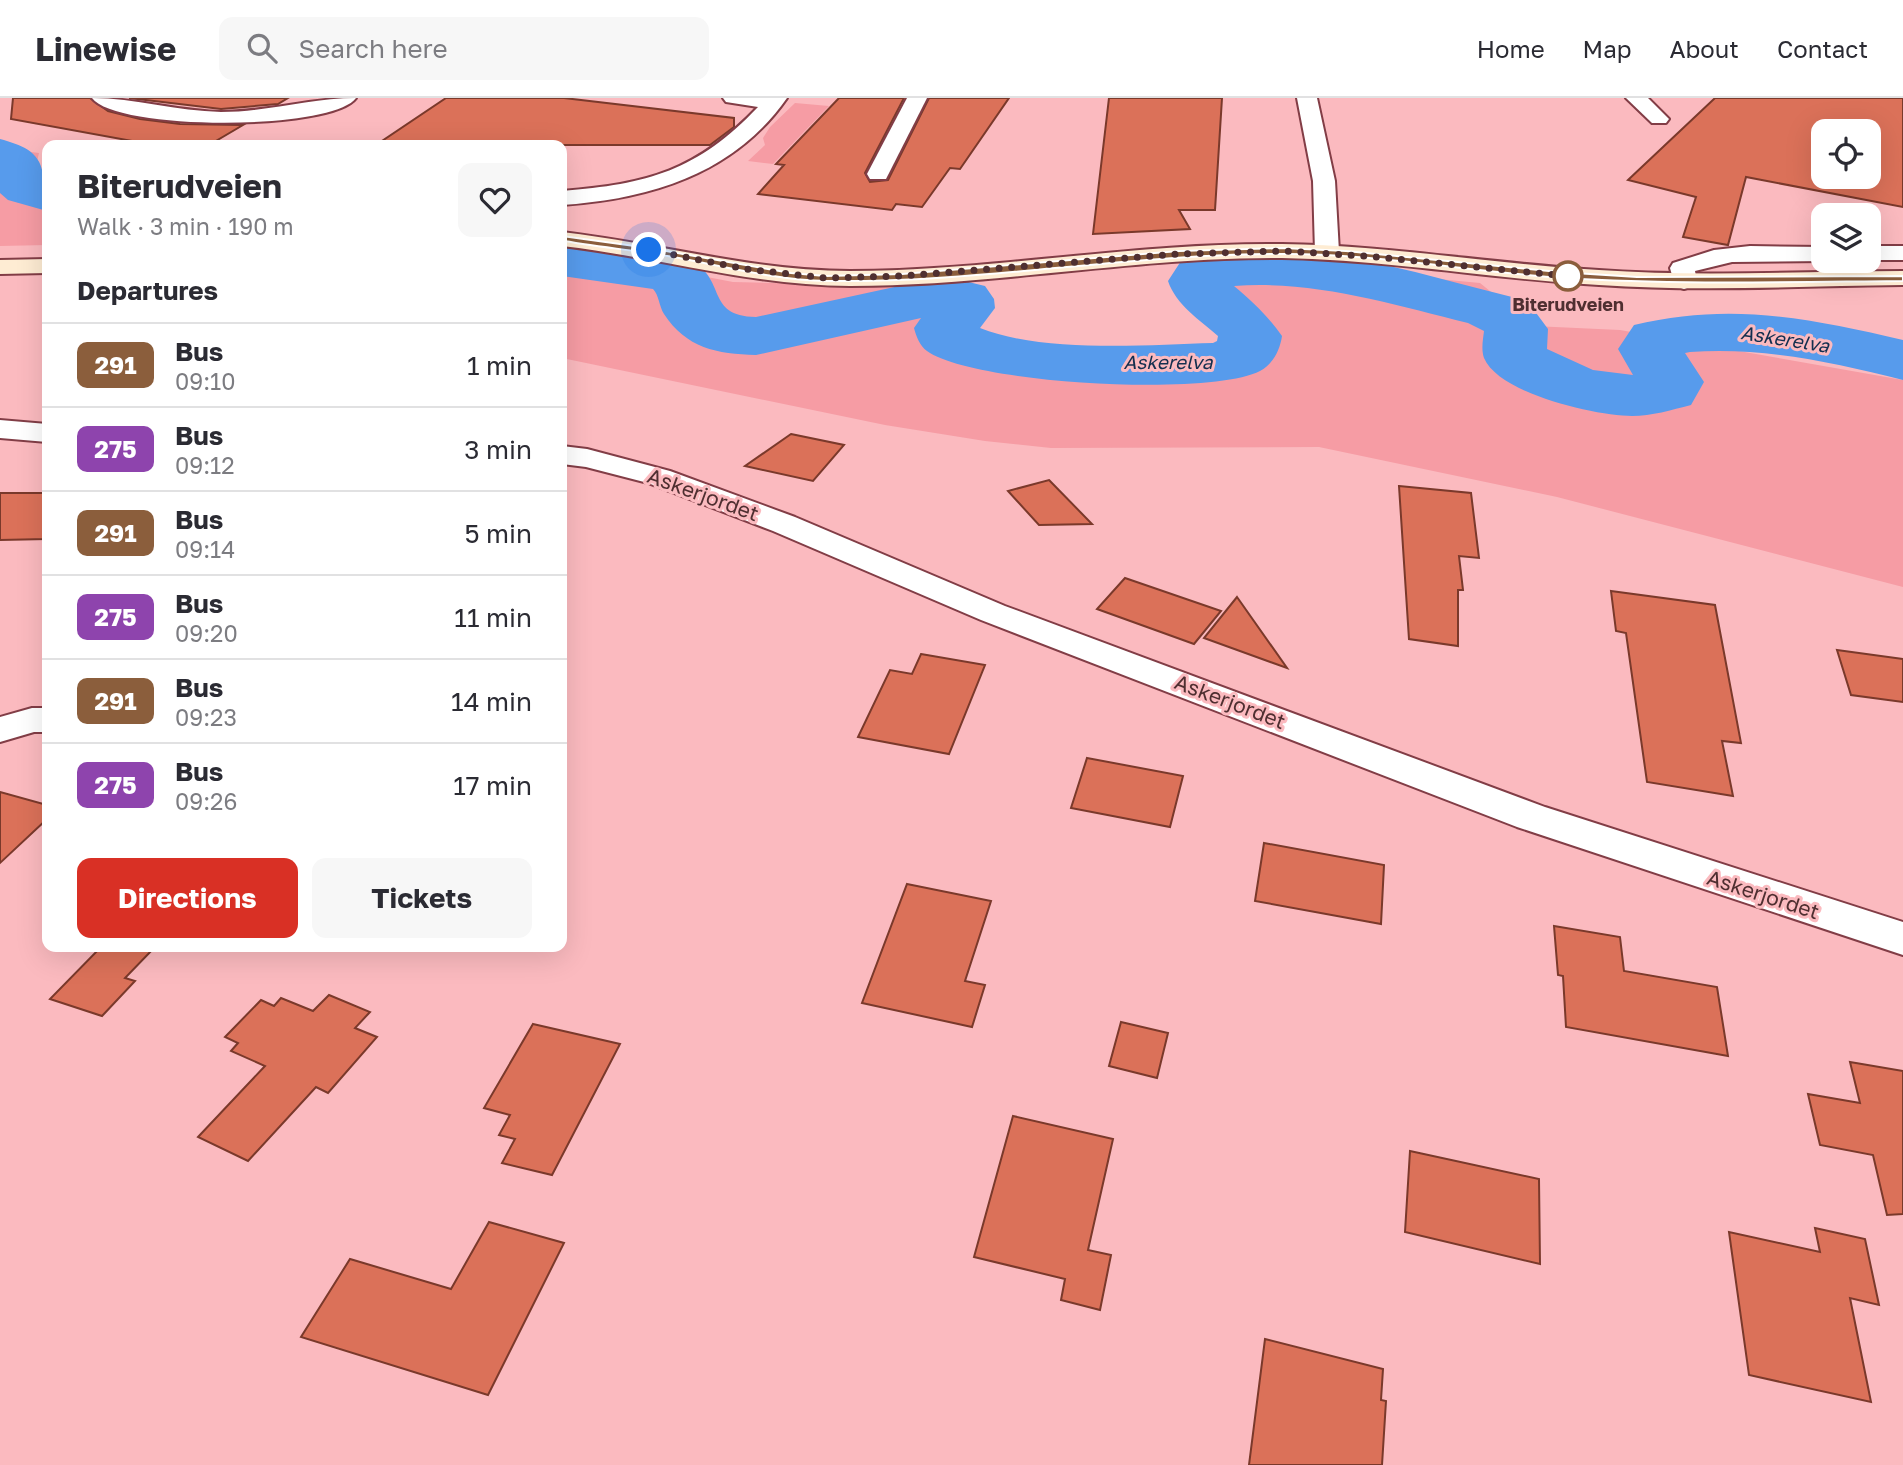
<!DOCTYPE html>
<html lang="en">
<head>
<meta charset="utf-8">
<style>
	:root { --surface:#fff; --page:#f7f7f7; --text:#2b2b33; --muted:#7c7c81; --line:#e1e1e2; --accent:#d93025 }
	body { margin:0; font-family:"Golos Text",sans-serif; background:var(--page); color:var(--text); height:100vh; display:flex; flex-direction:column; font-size:26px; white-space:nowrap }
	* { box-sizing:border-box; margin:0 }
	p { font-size:23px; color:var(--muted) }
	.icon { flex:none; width:38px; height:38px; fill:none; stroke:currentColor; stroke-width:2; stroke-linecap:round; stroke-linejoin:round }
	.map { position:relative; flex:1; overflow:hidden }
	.details { position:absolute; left:42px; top:42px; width:525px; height:812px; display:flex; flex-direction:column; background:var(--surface); border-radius:14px; box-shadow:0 7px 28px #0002 }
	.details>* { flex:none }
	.badge { padding:0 14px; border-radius:10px; font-size:24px; line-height:46px }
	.controls { position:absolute; left:1811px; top:21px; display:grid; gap:14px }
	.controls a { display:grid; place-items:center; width:70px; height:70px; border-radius:14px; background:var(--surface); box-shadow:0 7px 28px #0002; font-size:35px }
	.you { position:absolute; width:35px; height:35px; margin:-18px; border:5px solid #fff; border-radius:50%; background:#1a73e8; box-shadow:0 0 0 10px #1a73e833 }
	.map>.badge { position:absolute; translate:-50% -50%; box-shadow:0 0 0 4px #fff }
	h2 { padding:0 35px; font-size:26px; line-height:63px }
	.round { display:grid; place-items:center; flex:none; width:74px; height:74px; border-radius:14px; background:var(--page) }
	.summary { display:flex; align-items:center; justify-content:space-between; height:119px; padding:0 35px }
	h1 { font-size:33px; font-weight:700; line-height:52px }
	.cta { display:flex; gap:14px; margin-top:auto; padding:14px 35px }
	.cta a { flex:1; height:80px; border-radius:14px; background:var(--accent); color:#fff; font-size:28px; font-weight:700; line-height:80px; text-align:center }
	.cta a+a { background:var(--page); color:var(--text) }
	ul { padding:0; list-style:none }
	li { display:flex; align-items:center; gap:21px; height:84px; padding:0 35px; border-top:2px solid var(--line) }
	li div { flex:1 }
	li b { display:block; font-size:26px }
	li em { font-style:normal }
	li .badge { min-width:77px; font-weight:700; text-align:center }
	header { display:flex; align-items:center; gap:42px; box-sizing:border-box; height:98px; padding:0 35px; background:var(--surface); border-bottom:2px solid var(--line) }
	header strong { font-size:33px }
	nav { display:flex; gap:38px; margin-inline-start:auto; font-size:24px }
	.search { width:490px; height:63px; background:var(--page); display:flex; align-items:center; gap:18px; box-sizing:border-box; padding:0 24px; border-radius:14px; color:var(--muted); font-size:26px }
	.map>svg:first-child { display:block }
	.green { fill:#f69ca4 }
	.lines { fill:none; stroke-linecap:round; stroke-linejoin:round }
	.river { fill:#579bec; fill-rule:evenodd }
	.building { fill:#db7159; stroke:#7a392b; stroke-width:2; fill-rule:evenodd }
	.minor-casing { stroke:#823d46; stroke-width:4 }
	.secondary-casing { stroke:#823d46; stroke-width:4 }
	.minor { fill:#fff; fill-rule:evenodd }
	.secondary { fill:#feecd3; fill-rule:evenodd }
	.line { fill:#8b5e3c; stroke:#fff; stroke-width:2 }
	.walk { stroke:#4f2f31; stroke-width:7; stroke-dasharray:0 12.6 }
	.stop-dot { fill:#fff; stroke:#8b5e3c; stroke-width:3.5 }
	.labels { text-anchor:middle; stroke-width:6; stroke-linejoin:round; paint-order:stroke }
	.far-stop-label { font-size:18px; font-weight:bold; fill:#4f2f31; stroke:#fbbabf }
	.far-water-label { font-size:19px; font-style:italic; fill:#142f4f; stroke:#fbbabf }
	.street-label { font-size:21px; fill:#4f2f31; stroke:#fbbabf }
</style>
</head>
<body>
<header>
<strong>Linewise</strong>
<div class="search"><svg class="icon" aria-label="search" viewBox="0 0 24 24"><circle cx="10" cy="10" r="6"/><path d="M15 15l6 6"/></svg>Search here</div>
<nav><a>Home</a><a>Map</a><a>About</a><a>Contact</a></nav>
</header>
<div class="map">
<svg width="1903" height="1367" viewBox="0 0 1903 1367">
	<rect width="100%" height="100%" fill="#fbbabf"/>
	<g class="green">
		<polygon points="795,5 829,8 773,66 748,63 765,47 763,40 770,29"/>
		<polygon points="0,50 39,55 29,98 47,100 47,147 0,148"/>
		<path d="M562,155L592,157L733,184L948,189L963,201L964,210L946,230L948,239C1008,273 1146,266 1216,265L1237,259L1248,250L1250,238L1240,225L1201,191L1198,183L1202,176L1332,171L1480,185L1533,228L1620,232L1903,282V489L1557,399L1319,349L1051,350L985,343L885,327L562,260Z"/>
	</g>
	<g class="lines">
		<g class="river">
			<path d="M0,41C21,47 39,52 43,76L47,79V113L8,102L0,95Z"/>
			<path d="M562,142L689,162C728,180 704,218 756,219L936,180H952L985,188L994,201L995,210L980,230C1043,255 1145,247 1213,245L1217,243L1218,238C1200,222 1176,207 1168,183L1181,163C1297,135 1400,171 1512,199L1531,208L1548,231L1547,251L1593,272L1633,277L1618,251L1634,227C1730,204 1809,220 1903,242V282C1832,264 1764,249 1690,254L1685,255L1704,284L1691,307C1671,312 1652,318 1632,318C1597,318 1499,296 1484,260C1481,251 1483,242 1484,233L1468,225C1391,206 1314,182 1234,188C1253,204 1268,218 1282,238C1280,252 1273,266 1260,273C1210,299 973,286 927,253C920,248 916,238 914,230L921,220L756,257C717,256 686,250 664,216C659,208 659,197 653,191L562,178Z"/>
		</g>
	</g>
	<g class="building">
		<polygon points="13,0 90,0 108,13 140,21 180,26 243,27 209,47 154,47 11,21"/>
		<polygon points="129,0 288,0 278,6 221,11"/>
		<polygon points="446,0 564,0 734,20 734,29 710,47 376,47"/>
		<polygon points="839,0 904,0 865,75 870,84 888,82 929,0 1009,0 960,71 950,70 922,109 896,106 892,112 758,96 784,67 776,66"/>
		<polygon points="1109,0 1222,0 1215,112 1179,112 1190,131 1093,136"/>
		<path d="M1715,0H1903V109L1746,79L1728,147L1683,139L1696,99L1628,82ZM1824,33H1869V79H1824Z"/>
		<polygon points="791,336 844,347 813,383 745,368"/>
		<polygon points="1049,382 1092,426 1039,427 1008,393"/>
		<polygon points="1399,388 1471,395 1479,460 1459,458 1463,492 1458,492 1458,548 1409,541"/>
		<polygon points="0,395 47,395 47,441 0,442"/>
		<polygon points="1125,480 1221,513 1194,546 1097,511"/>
		<polygon points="1611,493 1715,507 1741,645 1722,643 1733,698 1647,684 1626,535 1616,533"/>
		<polygon points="1237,499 1287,570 1204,540"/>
		<polygon points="1837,552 1903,561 1903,604 1851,597"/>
		<polygon points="921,556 985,567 949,656 858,639 890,572 912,576"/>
		<polygon points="1087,660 1183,678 1170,729 1071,710"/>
		<polygon points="0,694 47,707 47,721 0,765"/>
		<polygon points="1264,745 1384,767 1381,826 1255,803"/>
		<polygon points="907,786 991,803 965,883 985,887 972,929 862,905"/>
		<polygon points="1554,828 1620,839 1624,873 1717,889 1728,958 1566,929 1563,878 1558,877"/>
		<polygon points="101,849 155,849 125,880 135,883 102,918 50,901"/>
		<polygon points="329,897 370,914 355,930 377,939 328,995 316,989 248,1063 198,1039 265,968 231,953 238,945 225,939 261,902 274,908 281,900 313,913"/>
		<polygon points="1121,924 1168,935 1157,980 1109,968"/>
		<polygon points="533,926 620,946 552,1077 502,1065 515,1041 499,1037 510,1017 484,1010"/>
		<polygon points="1850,964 1903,973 1903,1116 1887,1117 1873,1057 1820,1047 1808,996 1860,1005"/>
		<polygon points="1013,1018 1113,1041 1088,1152 1111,1157 1100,1212 1061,1202 1065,1181 974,1159"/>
		<polygon points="1410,1053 1539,1081 1540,1166 1405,1134"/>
		<polygon points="489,1124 564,1145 488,1297 301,1239 350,1161 451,1191"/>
		<polygon points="1815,1130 1865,1141 1879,1207 1850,1200 1871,1304 1749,1277 1729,1134 1820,1154"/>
		<polygon points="1265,1241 1383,1271 1381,1302 1386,1303 1382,1367 1249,1367"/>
	</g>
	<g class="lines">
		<defs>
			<g id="minor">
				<path d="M92,0C135,0 177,13 221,14C267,14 311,0 356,0C332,33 116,33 92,0Z"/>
				<path d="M723,0H787C734,76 650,101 562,107V93C648,86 697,73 758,9L726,4Z"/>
				<polygon points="907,0 927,0 886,81 870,81 867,76"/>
				<polygon points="1297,0 1317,0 1335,83 1339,154 1336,159 1327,161 1318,159 1315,154 1313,83"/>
				<polygon points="1626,0 1648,0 1669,21 1666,25 1652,25"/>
				<polygon points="1750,148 1824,149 1824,163 1826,163 1732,164 1695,173 1697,183 1693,188 1684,191 1675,188 1670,170 1673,165 1714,152"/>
				<rect x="1869" y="148" width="34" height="14"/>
				<polygon points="0,322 47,326 47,344 0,340"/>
				<polygon points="562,348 587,351 670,373 795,419 1005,508 1545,709 1903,824 1903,857 1517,729 981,522 773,433 648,385 586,369 562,366"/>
				<polygon points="32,610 47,610 47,634 34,634 0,644 0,619"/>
			</g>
			<g id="secondary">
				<path d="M562,134C658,145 753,173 850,173C994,173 1137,144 1282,146C1388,147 1493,166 1599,172C1700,179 1802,173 1903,173V187C1802,188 1700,194 1599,187C1493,181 1388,162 1282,160C1137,159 993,188 850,188C752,188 658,159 562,148Z"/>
				<polygon points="47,161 47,175 0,176 0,162"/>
			</g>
		</defs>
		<use href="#minor" class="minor-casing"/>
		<use href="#secondary" class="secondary-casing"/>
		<use href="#minor" class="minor"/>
		<use href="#secondary" class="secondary"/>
	</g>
	<path class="line" d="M562,138L649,150L791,175L825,178L902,176L1179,153L1283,150L1346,153L1559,174L1637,179L1903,178V183C1790,184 1677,187 1564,180C1470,174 1375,155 1280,156C1129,156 978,185 827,183C775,182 723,168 673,159C635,152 596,149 559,142Z"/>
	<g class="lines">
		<polyline class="walk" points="649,152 746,171 825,180 902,178 1179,156 1283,153 1365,158 1568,178"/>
	</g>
	<circle class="stop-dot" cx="1568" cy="178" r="14"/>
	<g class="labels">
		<g class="far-stop-label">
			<text x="1568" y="213">Biterudveien</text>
		</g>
		<g class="far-water-label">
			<text transform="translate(1785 241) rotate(9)" y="7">Askerelva</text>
			<text x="1168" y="271">Askerelva</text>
		</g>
		<g class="street-label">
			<text transform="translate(703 397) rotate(20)" y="7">Askerjordet</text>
			<text transform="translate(1230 604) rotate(21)" y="7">Askerjordet</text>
			<text transform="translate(1763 797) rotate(18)" y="7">Askerjordet</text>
		</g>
	</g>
</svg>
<div class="controls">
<a><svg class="icon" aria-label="locate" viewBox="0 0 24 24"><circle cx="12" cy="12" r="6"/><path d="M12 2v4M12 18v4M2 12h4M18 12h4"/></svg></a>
<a><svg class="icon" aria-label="layers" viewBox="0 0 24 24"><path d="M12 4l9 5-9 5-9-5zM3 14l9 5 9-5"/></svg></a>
</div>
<div class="you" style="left:649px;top:152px"></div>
<section class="details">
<div class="summary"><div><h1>Biterudveien</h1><p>Walk · 3 min · 190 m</p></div><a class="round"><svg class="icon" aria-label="heart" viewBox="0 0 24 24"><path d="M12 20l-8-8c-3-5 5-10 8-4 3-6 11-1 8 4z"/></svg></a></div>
<h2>Departures</h2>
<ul>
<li><span class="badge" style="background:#8b5e3c;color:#fff">291</span><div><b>Bus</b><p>09:10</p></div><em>1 min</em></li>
<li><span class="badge" style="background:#8e44ad;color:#fff">275</span><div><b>Bus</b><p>09:12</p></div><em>3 min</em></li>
<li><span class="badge" style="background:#8b5e3c;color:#fff">291</span><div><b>Bus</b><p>09:14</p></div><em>5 min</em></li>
<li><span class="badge" style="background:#8e44ad;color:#fff">275</span><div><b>Bus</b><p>09:20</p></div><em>11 min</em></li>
<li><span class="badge" style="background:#8b5e3c;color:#fff">291</span><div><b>Bus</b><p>09:23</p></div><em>14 min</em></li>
<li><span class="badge" style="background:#8e44ad;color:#fff">275</span><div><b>Bus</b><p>09:26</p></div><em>17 min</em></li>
</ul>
<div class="cta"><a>Directions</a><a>Tickets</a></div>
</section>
</div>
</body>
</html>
